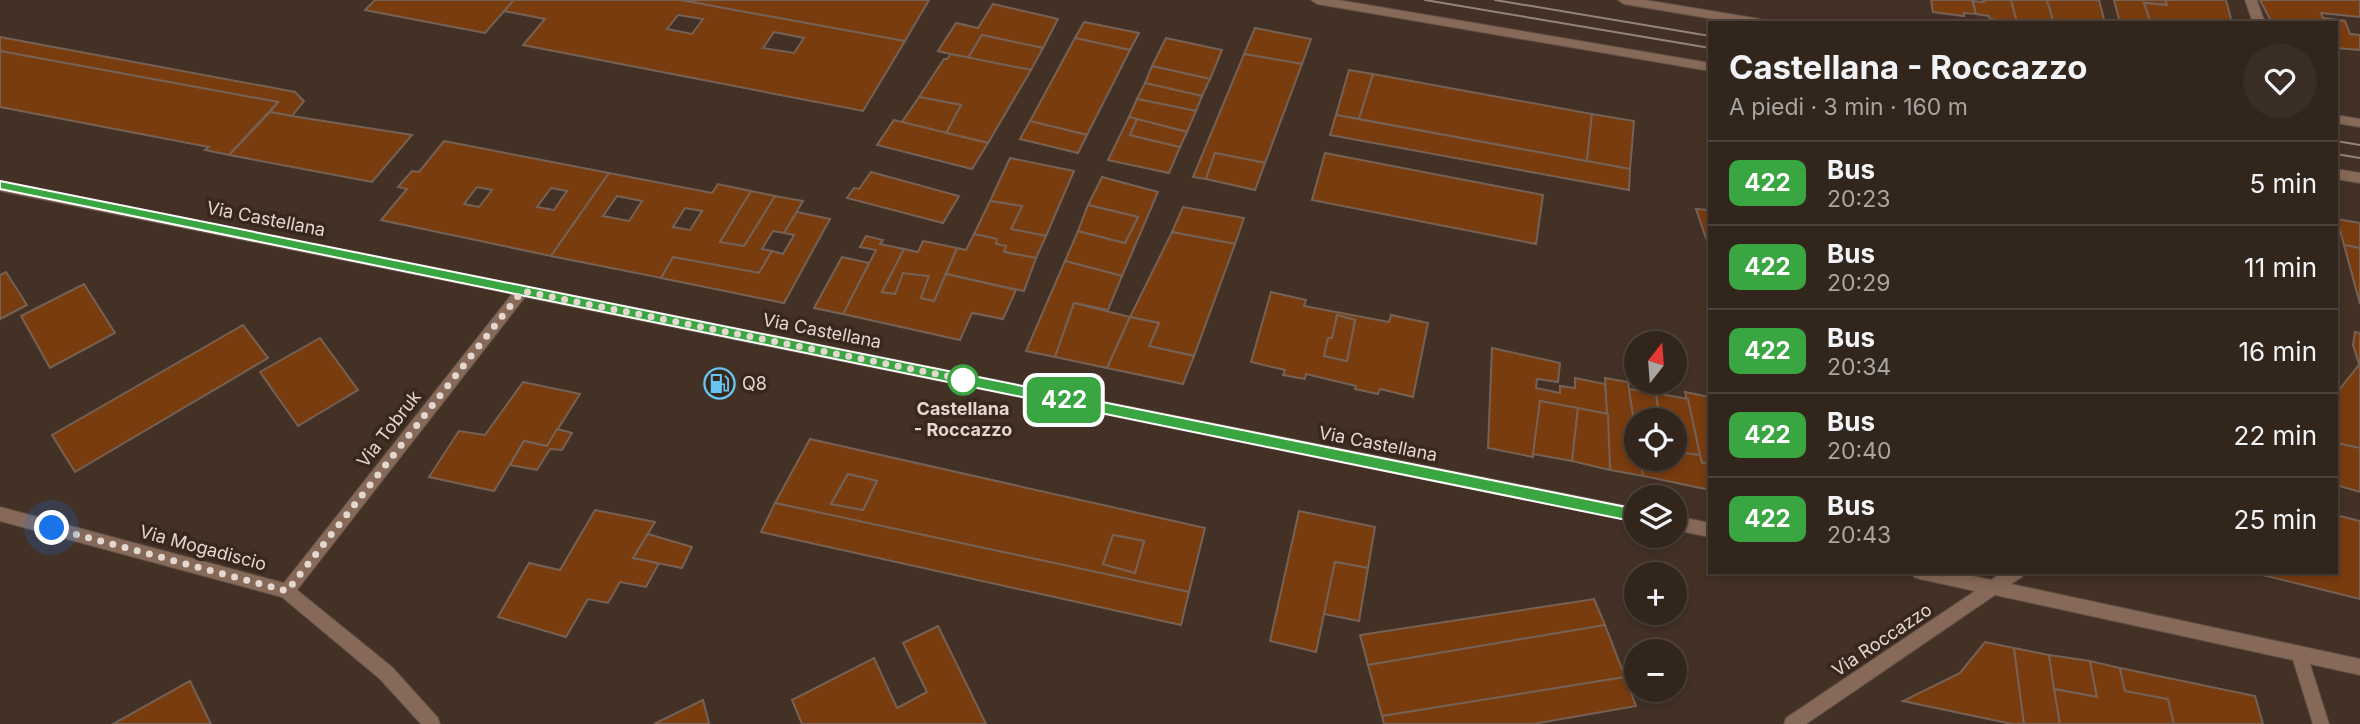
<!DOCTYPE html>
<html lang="it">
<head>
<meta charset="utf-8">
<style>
	:root { --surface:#32251c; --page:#3a2d25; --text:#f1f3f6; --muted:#a8a5a3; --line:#4d423b }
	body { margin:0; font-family:Inter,sans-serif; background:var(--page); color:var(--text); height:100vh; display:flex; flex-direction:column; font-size:26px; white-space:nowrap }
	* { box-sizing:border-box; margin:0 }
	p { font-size:23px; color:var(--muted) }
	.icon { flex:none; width:38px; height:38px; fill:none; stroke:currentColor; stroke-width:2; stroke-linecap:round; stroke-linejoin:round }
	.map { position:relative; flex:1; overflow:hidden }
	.details { position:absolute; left:1708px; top:21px; width:630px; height:553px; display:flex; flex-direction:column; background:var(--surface); border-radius:0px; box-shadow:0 4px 10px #0003,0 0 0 2px var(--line) }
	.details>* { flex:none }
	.badge { padding:0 14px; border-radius:10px; font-size:24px; line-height:46px }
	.needle { width:46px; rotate:17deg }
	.buttons { position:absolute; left:1624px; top:331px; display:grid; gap:14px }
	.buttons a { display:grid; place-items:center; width:63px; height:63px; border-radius:50%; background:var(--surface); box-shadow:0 4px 10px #0003,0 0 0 2px var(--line); font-size:35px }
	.you { position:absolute; width:35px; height:35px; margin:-18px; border:5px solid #fff; border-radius:50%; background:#1a73e8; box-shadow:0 0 0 10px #1a73e833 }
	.map>.badge { position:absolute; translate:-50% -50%; box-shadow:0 0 0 4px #fff }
	.round { display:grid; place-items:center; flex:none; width:74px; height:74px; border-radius:37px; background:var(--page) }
	.overview { display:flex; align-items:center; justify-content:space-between; height:119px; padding:0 21px }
	h1 { font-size:33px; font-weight:700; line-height:52px }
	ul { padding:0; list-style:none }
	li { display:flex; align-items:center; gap:21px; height:84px; padding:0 21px; border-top:2px solid var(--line) }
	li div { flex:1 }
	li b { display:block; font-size:26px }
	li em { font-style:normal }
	li .badge { min-width:77px; font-weight:700; text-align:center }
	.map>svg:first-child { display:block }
	.building { fill:#793c0f; stroke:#766155; stroke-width:2; fill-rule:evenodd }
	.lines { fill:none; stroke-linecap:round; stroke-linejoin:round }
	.minor-casing { stroke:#604f45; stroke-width:2 }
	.tertiary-casing { stroke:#604f45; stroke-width:2 }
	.minor { fill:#866958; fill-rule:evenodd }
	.tertiary { fill:#866958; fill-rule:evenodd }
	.tram { stroke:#93847b; stroke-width:2 }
	.line { fill:#39a641; stroke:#fff; stroke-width:2 }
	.walk { stroke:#e3d7d0; stroke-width:7; stroke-dasharray:0 12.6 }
	.stop-dot { fill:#fff; stroke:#39a641; stroke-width:3.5 }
	.labels { text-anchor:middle; stroke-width:7; stroke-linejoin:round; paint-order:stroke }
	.street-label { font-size:18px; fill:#e3d7d0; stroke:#38271c }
	.poi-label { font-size:18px; fill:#e3d7d0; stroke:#38271c; text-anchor:start }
	.stop-label { font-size:18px; font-weight:bold; fill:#e3d7d0; stroke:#38271c }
</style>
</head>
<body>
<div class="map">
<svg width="2360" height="724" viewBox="0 0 2360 724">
	<rect width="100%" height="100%" fill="#433126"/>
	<g class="building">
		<polygon points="375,0 514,0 485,33 365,10"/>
		<path d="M514,0H681L905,41L863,111L523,45L545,19L504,11ZM678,15L703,19L692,34L667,29ZM774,32L804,38L794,53L763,48Z"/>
		<polygon points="681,0 929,0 905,41"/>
		<polygon points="1931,0 1972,0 1976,14 1964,13 1964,16 1933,12"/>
		<polygon points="1983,0 2011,0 2017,22 1990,19 1989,16 1976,14 1973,1 1984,2"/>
		<polygon points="2011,0 2047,0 2054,23 2017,22"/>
		<polygon points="2047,0 2099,0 2105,23 2054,23"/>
		<polygon points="2114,0 2165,0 2167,5 2144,3 2151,23 2120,23"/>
		<polygon points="2165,0 2226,0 2232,23 2151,23 2144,3 2167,5"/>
		<polygon points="2260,0 2360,0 2360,17 2321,13 2323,18 2345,21 2350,34 2360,35 2360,50 2336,48 2336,23 2272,23"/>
		<polygon points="993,4 1058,19 1043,48 982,35 968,58 938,51 956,23 978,28"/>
		<polygon points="1084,22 1139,33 1130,50 1075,38"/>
		<polygon points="1255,28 1311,39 1302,64 1244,54"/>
		<polygon points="982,35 1043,48 1031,70 968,58"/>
		<polygon points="0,37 295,92 304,101 292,116 270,112 278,102 0,51"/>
		<polygon points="1075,38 1130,50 1087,135 1030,121"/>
		<polygon points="1166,38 1222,50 1210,79 1152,66"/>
		<polygon points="0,51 278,102 229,155 205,150 209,147 0,107"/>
		<polygon points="951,54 1031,70 988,143 946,133 961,105 919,97 944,59 947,59"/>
		<polygon points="1244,54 1302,64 1265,163 1215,153 1206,179 1193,177"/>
		<polygon points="1152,66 1210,79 1202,96 1145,83"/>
		<polygon points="1349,70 1373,74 1359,119 1336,115"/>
		<polygon points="1373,74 1592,114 1587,161 1359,119"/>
		<polygon points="1145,83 1202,96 1196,111 1137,99"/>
		<polygon points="919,97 961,105 946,133 902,122"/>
		<polygon points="1137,99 1196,111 1187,132 1129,117"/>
		<polygon points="270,112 292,116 412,135 372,182 229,155"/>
		<polygon points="1592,114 1634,121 1630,169 1587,161"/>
		<polygon points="1336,115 1630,169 1629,190 1330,135"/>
		<polygon points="1129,117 1137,119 1130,135 1180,147 1169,173 1108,160"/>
		<polygon points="1137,119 1187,132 1180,147 1130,135"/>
		<polygon points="894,120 902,122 988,143 972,169 877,145"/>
		<polygon points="1030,121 1087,135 1078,153 1020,139"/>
		<path d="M444,141L609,173L551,256L381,220L407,189L398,187L412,171L419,172ZM477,187L492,190L479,207L464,204ZM551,188L567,191L554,210L537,207Z"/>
		<polygon points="1215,153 1265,163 1255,190 1206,179"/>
		<polygon points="1325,153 1543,195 1536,244 1312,200"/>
		<polygon points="1010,158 1074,171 1046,236 1011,229 1022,206 990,201"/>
		<polygon points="871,172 959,196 943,223 847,198 854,188 859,189"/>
		<path d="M609,173L712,193L718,184L751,191L720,242L744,246L775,196L803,201L784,233L773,231L762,249L772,251L759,273L673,257L661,278L551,256ZM617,196L642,201L629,221L603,216ZM685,208L702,211L690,230L673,227Z"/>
		<polygon points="1102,177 1158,192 1122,276 1065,261 1078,231 1125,243 1138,217 1088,205"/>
		<polygon points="751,191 775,196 744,246 720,242"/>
		<polygon points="990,201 1022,206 1011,229 1046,236 1036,258 1004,252 1006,246 996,244 997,239 974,234"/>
		<polygon points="1088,205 1138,217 1125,243 1078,231"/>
		<polygon points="1183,207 1244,218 1235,244 1172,232"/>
		<polygon points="1696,209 1710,210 1710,250"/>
		<polygon points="797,212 830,219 784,303 661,278 673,257 759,273 772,251 783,254 794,235 784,233"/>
		<polygon points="2337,219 2360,223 2360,248 2344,245"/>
		<polygon points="1172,232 1235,244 1194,356 1149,346 1159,323 1130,317"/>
		<polygon points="974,234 997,239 996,244 1006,246 1004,252 1036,258 1024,291 946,274 957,248 966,250"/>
		<polygon points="866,236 883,240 880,244 904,249 882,292 895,294 903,273 929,276 921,298 934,301 946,274 1016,290 1003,319 972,313 960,340 843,314 876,250 860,247"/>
		<polygon points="923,241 957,248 934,301 921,298 929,276 903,273 895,294 882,292 904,249 918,252"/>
		<polygon points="2344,245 2360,248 2360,304"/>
		<polygon points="842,257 869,263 843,314 814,308"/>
		<polygon points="1065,261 1122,276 1108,310 1074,303 1055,357 1026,351"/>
		<polygon points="6,272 27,305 0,319 0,275"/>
		<polygon points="84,284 115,333 50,368 21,316"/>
		<path d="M1271,292L1306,300L1304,306L1389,322L1391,315L1428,323L1413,397L1380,389L1378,394L1355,389L1356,386L1306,374L1305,379L1283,375L1285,370L1251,362ZM1337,315L1355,320L1347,361L1324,356L1328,338H1332Z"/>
		<polygon points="1074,303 1130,317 1107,368 1055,357"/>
		<polygon points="1337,315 1355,320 1347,361 1324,356 1328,338 1332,338"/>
		<polygon points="1130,317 1159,323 1149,346 1194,356 1183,384 1107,368"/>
		<polygon points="243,325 268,358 75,472 52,435"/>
		<polygon points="2355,332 2360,333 2360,367 2353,345"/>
		<polygon points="320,338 358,390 298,426 260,372"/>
		<polygon points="1492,348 1560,363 1558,382 1537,379 1536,388 1560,393 1560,386 1575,388 1575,378 1605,384 1608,414 1540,401 1533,457 1488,448"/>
		<polygon points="2358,366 2360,367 2360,448 2336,443 2336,394"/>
		<polygon points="1605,378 1628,382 1636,435 1636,458 1640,458 1643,476 1610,470"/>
		<polygon points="523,382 580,394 547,446 524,441 494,491 429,477 459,431 485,435"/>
		<polygon points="1629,389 1656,393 1660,420 1636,420 1636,435"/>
		<polygon points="1685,392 1710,397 1710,464 1702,463"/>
		<polygon points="1656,393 1688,399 1700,455 1675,452 1675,420 1660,420"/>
		<polygon points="1540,401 1578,408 1572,461 1533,454"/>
		<polygon points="1578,408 1608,414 1610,470 1572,461"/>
		<polygon points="557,429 572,433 562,450 550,449 537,470 510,465 524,441 547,446"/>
		<path d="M810,439L1205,528L1189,592L775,503ZM848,474L877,481L863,510L831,504ZM1113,535L1144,541L1135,573L1103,564Z"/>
		<polygon points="2336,443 2360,448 2360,492 2336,485"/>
		<polygon points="1675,452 1700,455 1702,463 1710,464 1710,490 1643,476 1640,458 1675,458"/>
		<polygon points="848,474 877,481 863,510 831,504"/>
		<polygon points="775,503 1189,592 1181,625 761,532"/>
		<polygon points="595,510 655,522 633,558 659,563 646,587 620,582 608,603 588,599 566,637 498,617 529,563 560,570"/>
		<polygon points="1299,511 1375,527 1368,568 1335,562 1316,652 1270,641"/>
		<polygon points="2336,515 2360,521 2360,599 2250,572 2336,572"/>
		<polygon points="648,534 692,547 682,568 633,558"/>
		<polygon points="1113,535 1144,541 1135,573 1103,564"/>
		<polygon points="1335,562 1368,568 1359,621 1324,614"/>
		<polygon points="1594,599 1605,625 1368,665 1360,635"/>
		<polygon points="1605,625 1625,677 1382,716 1368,665"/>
		<polygon points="938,626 986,724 802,724 792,700 874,658 897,708 927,692 903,643"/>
		<polygon points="1985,642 2014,648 2024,724 2012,724 1903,701 1960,673"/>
		<polygon points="2014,648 2049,655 2060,724 2024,724"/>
		<polygon points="2049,655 2090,661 2097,697 2054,689"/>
		<polygon points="2090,661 2120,668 2125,691 2168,699 2174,724 2060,724 2054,689 2097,697"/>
		<polygon points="2120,668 2255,696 2263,724 2174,724 2168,699 2125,691"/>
		<polygon points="1625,677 1636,706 1533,724 1384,724 1382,716"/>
		<polygon points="190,681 211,724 113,724"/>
		<polygon points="703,700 709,723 707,724 654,724"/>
	</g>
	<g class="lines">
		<defs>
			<g id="minor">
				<polygon points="2245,0 2257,0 2265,23 2253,23"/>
				<polygon points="0,181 1636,508 1636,522 525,297 297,590 392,667 438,718 440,724 421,724 380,679 282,597 0,521 0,507 284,583 512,294 0,191"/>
				<polygon points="1675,516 1710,523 1710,537 1675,530"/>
				<polygon points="1912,572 1954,572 1991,580 2003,572 2024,572 2022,577 2011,584 2360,659 2360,675 2310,664 2329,724 2313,724 2293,660 1995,595 1806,724 1784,724 1786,718 1975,591 1920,579 1914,577"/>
			</g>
			<g id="tertiary">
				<polygon points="1311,0 1338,0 1710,63 1710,71 1317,4"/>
				<polygon points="1618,0 1645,0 1760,19 1766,23 1737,23 1624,4"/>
				<polygon points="2336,115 2360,119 2360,127 2336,123"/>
				<polygon points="2336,169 2360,173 2360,183 2336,179"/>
			</g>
		</defs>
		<use href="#minor" class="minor-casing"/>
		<use href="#tertiary" class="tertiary-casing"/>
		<use href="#minor" class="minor"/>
		<use href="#tertiary" class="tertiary"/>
		<g class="tram">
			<polyline points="1425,0 1710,48"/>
			<polyline points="1495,0 1710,36"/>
			<polyline points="2336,141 2360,145"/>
			<polyline points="2336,154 2360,158"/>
		</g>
	</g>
	<polygon class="line" points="0,181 1636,509 1644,515 1636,522 0,189"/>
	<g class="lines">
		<polyline class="walk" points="52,528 287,591 522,291 972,381 963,380"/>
	</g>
	<defs>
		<symbol id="fuel-ring" viewBox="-11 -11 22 22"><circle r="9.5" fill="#38271c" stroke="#68c4f0" stroke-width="1.5"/><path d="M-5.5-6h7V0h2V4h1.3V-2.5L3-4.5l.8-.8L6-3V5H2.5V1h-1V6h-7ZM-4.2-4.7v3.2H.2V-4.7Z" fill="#68c4f0"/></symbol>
	</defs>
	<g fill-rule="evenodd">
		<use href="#fuel-ring" x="702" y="366" width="35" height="35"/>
	</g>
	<circle class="stop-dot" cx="963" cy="380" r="14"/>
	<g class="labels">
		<g class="street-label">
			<text transform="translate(266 219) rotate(11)" y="6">Via Castellana</text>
			<text transform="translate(822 331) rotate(11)" y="6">Via Castellana</text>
			<text transform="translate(389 429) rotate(-52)" y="6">Via Tobruk</text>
			<text transform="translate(1378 444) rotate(11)" y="6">Via Castellana</text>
			<text transform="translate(203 548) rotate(15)" y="6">Via Mogadiscio</text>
			<text transform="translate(1882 640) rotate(-34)" y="6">Via Roccazzo</text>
		</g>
		<g class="poi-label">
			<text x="742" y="390">Q8</text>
		</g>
		<g class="stop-label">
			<text x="963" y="415">Castellana<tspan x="963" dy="21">- Roccazzo</tspan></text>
		</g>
	</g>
</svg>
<div class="buttons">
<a><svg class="needle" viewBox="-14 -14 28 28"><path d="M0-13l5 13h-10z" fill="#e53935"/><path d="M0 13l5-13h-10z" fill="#a8a5a3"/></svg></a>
<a><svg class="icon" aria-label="locate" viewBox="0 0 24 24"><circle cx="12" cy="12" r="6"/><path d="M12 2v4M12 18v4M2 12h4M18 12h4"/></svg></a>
<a><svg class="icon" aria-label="layers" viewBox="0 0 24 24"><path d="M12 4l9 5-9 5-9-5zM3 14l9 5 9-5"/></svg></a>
<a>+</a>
<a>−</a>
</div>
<div class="you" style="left:52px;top:528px"></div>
<b class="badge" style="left:1064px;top:400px;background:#39a641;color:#fff">422</b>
<section class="details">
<div class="overview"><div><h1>Castellana - Roccazzo</h1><p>A piedi · 3 min · 160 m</p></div><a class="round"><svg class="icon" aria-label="heart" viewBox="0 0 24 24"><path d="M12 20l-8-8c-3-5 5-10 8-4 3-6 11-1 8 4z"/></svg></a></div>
<ul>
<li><span class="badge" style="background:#39a641;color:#fff">422</span><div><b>Bus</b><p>20:23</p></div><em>5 min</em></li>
<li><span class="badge" style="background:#39a641;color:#fff">422</span><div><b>Bus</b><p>20:29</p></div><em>11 min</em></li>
<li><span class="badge" style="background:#39a641;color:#fff">422</span><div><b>Bus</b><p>20:34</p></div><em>16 min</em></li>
<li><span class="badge" style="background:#39a641;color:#fff">422</span><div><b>Bus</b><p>20:40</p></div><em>22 min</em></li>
<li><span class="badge" style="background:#39a641;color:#fff">422</span><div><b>Bus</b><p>20:43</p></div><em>25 min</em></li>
</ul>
</section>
</div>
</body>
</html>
